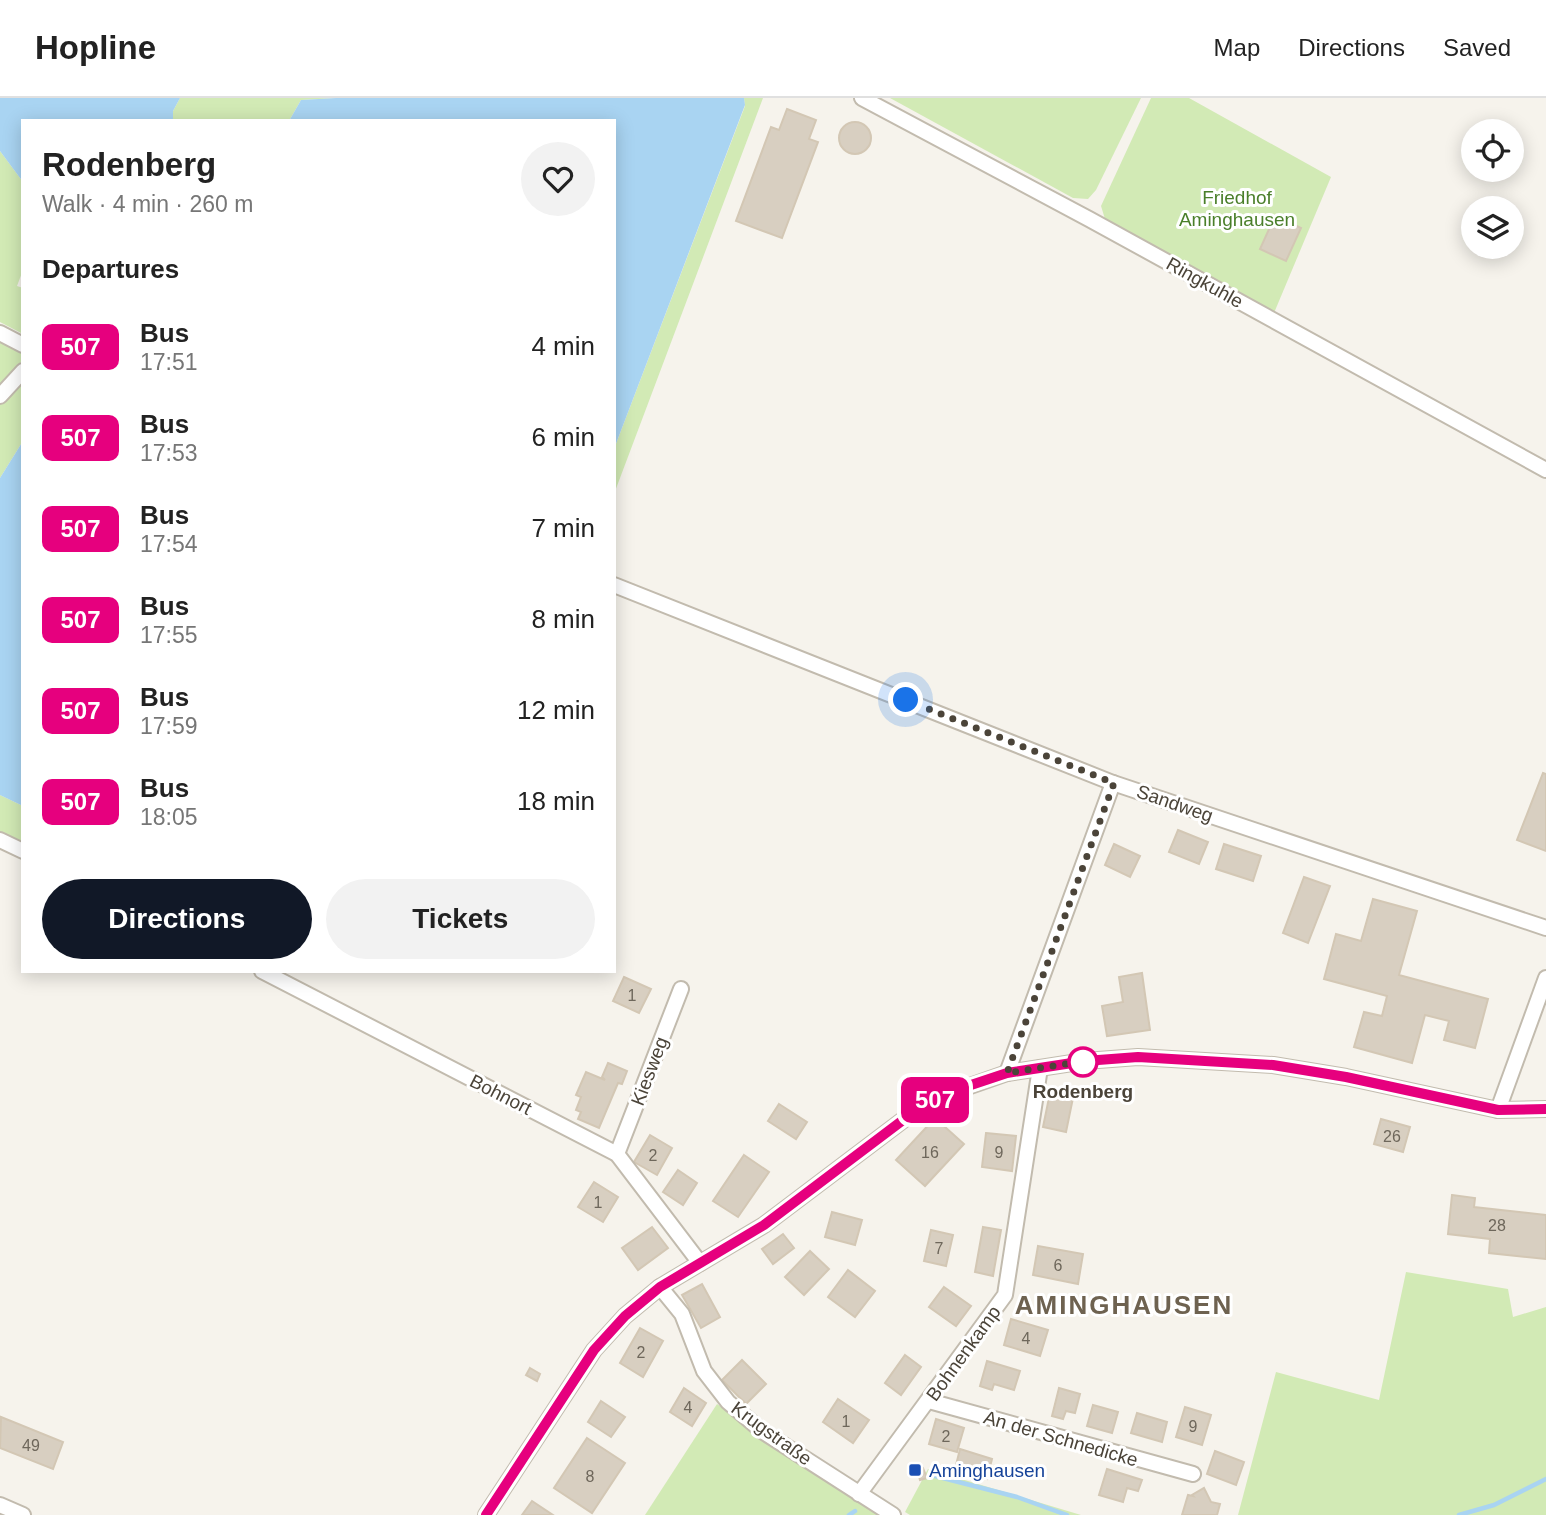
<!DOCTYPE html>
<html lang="en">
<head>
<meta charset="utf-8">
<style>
	:root { --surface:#fff; --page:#f2f2f2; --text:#222; --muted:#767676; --line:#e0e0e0; --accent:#111827 }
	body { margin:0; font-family:Arial,sans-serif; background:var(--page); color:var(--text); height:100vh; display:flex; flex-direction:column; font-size:26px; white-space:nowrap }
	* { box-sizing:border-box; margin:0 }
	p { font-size:23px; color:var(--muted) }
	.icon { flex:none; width:38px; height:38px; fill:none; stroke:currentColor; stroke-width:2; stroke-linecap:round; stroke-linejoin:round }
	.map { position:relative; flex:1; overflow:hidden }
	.side { position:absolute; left:21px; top:21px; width:595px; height:854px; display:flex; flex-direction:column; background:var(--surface); border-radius:0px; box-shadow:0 4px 18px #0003 }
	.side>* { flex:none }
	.badge { padding:0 14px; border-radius:10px; font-size:24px; line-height:46px }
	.tools { position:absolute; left:1461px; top:21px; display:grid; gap:14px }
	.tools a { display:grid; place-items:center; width:63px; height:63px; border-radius:50%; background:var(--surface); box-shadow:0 4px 18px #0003; font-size:35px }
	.you { position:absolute; width:35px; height:35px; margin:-18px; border:5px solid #fff; border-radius:50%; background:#1a73e8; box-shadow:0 0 0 10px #1a73e833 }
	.map>.badge { position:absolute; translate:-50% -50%; box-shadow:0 0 0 4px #fff }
	h2 { padding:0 21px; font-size:26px; line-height:63px }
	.round { display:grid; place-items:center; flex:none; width:74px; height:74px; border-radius:37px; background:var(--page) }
	.overview { display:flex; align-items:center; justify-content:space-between; height:119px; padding:0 21px }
	h1 { font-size:33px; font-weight:600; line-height:52px }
	.button { display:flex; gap:14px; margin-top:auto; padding:14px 21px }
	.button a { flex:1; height:80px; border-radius:42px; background:var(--accent); color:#fff; font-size:28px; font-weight:600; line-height:80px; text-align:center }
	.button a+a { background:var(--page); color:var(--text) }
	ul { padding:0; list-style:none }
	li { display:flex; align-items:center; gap:21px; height:91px; padding:0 21px }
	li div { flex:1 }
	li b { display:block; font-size:26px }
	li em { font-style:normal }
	li .badge { min-width:77px; font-weight:700; text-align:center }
	header { display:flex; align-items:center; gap:42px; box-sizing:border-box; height:98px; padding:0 35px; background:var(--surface); border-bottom:2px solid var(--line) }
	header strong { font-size:33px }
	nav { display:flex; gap:38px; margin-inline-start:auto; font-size:24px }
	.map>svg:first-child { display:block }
	.green { fill:#d2eab5 }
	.water { fill:#a9d4f2 }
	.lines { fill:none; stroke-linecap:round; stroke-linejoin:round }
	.stream { stroke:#a9d4f2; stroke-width:4.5 }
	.building { fill:#d8cfc1; stroke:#d3c7b4; stroke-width:2 }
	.street-casing { stroke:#c2bbae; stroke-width:18 }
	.street { stroke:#fff; stroke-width:14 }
	.line-casing { stroke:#fff; stroke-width:16 }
	.line { stroke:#e6007e; stroke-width:10 }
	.walk { stroke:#4b4439; stroke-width:7; stroke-dasharray:0 12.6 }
	.stop-dot { fill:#fff; stroke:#e6007e; stroke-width:3.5 }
	.transit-dot { fill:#1a4fb4; stroke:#fff; stroke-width:2.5 }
	.labels { text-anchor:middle; stroke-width:6; stroke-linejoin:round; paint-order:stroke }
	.number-label { font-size:16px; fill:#6e675b }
	.park-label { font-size:19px; fill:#4a7f2a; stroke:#fff }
	.street-label { font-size:19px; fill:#4b4439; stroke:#fff }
	.stop-label { font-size:19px; font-weight:bold; fill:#4b4439; stroke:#fff }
	.transit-label { font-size:19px; fill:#164399; stroke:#fff; text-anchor:start }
	.district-label { font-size:26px; font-weight:bold; letter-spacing:2px; fill:#6e6250; stroke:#fff }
</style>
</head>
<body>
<header>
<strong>Hopline</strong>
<nav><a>Map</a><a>Directions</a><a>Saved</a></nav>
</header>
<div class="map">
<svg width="1546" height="1417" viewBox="0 0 1546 1417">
	<rect width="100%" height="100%" fill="#f6f3ec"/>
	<g class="green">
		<polygon points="180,0 336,0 301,2 289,23 173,23 173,13"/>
		<polygon points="744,0 763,0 614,396 614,351 745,8"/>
		<polygon points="890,0 1141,0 1096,92 1088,101 1073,100"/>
		<polygon points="1151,0 1189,0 1331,79 1274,215 1105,121 1101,108"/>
		<polygon points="0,53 23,84 23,172 17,188 23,190 23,236 0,224"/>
		<polygon points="0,242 23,255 23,262 0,287"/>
		<polygon points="23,282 23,343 0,380 0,307"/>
		<polygon points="0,697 23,708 23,747 0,736"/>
		<polygon points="1406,1174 1508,1191 1513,1219 1546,1209 1546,1417 1238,1417 1276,1274 1379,1302"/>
		<polygon points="717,1306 882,1417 645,1417"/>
		<polygon points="928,1371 1081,1417 910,1417 905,1414"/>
	</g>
	<g class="water">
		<polygon points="0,0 180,0 173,13 173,23 23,23 23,84 0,53"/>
		<polygon points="336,0 744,0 745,7 614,351 614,23 289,23 301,2"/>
		<polygon points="23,343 23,708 0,697 0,380"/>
	</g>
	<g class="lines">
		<g class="stream">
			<polyline points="935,1378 1017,1399 1067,1417"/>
			<polyline points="849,1417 855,1413"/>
			<polyline points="1459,1417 1494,1407 1546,1381"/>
		</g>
	</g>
	<g class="building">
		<polygon points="787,11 816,22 809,41 818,44 782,140 736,123 771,29 779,32"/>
		<circle cx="855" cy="40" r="16"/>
		<polygon points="1275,118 1301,130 1286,163 1260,151"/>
		<polygon points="1543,675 1546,676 1546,753 1517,742"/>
		<polygon points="1178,732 1208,744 1199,766 1169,754"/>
		<polygon points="1114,746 1140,758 1130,779 1105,767"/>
		<polygon points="1224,746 1261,758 1253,783 1216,771"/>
		<polygon points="1304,779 1330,788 1308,845 1283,835"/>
		<polygon points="1373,801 1417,813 1399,877 1488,901 1475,950 1444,942 1449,923 1425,917 1412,965 1354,949 1364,914 1382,918 1387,898 1324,881 1336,836 1361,843"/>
		<polygon points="1142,875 1150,932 1107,938 1102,908 1123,904 1119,879"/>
		<polygon points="624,879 651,891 639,915 613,903"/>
		<polygon points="608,965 627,973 622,986 618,985 599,1030 578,1021 581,1014 576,1012 581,999 576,997 586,974 605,982 602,979"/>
		<polygon points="1051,990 1074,995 1066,1034 1043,1029"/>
		<polygon points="779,1006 807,1024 796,1041 768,1023"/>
		<polygon points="935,1020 964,1046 925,1088 896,1062"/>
		<polygon points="1381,1021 1410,1029 1403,1054 1374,1046"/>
		<polygon points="986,1035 1016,1038 1012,1073 982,1069"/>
		<polygon points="650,1037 672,1050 657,1077 634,1064"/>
		<polygon points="744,1057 769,1074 738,1119 713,1103"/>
		<polygon points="678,1072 697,1085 683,1107 663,1094"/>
		<polygon points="594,1084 618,1099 603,1124 578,1109"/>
		<polygon points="1452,1097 1475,1100 1474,1109 1546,1117 1546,1161 1489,1155 1490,1141 1448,1136"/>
		<polygon points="832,1114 862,1122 855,1147 825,1139"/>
		<polygon points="652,1129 668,1150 638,1172 622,1150"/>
		<polygon points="983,1129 1001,1132 993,1178 975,1174"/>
		<polygon points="931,1132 953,1137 946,1168 924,1163"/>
		<polygon points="783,1136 794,1150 773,1166 762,1151"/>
		<polygon points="1038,1148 1083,1156 1078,1186 1033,1177"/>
		<polygon points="810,1153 829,1171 804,1197 785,1179"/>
		<polygon points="848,1172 875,1193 855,1219 828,1199"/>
		<polygon points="702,1186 720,1219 701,1230 682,1197"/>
		<polygon points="944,1189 971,1208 956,1228 929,1209"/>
		<polygon points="1011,1221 1048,1232 1040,1258 1004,1247"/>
		<polygon points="640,1230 663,1243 643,1279 620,1265"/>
		<polygon points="905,1257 921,1269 901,1297 885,1285"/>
		<polygon points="742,1262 766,1286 746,1306 722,1282"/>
		<polygon points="987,1263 1020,1273 1014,1292 994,1286 992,1292 980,1288"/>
		<polygon points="530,1270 540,1276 537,1283 526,1277"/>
		<polygon points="684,1290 706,1305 692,1328 670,1314"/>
		<polygon points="1059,1290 1080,1296 1075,1315 1066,1313 1063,1321 1052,1318"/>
		<polygon points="838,1301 869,1322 853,1345 823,1324"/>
		<polygon points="601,1303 625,1319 611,1339 588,1324"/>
		<polygon points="1093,1307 1118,1314 1112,1335 1087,1328"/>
		<polygon points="1185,1309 1211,1317 1202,1347 1176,1339"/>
		<polygon points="1137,1315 1167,1324 1162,1344 1131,1335"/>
		<polygon points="1,1319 63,1344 53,1371 0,1350"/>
		<polygon points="936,1321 964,1330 957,1354 929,1346"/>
		<polygon points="587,1340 625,1365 592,1415 554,1390"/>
		<polygon points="960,1351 992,1361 987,1381 955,1371"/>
		<polygon points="1215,1353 1244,1364 1236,1387 1207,1376"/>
		<polygon points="923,1370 927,1380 920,1382 917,1372"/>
		<polygon points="1107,1371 1142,1382 1138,1393 1127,1390 1123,1404 1099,1397"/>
		<polygon points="1204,1390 1211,1404 1220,1406 1217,1417 1182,1417 1188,1397 1193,1398 1192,1397"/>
		<polygon points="532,1403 553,1417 522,1417"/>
	</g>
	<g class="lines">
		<defs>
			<g id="street">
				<polyline points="862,0 1089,121 1546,372"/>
				<polyline points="0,235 23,247"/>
				<polyline points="0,298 23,273"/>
				<polyline points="614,487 1113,685 1546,830"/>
				<polyline points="0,742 23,753"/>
				<polyline points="262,873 617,1056 700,1165"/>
				<polyline points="1007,975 1113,685"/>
				<polyline points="1498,1012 1546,880"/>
				<polyline points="617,1056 681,891"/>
				<polyline points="660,1189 682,1216 704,1273 728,1304 762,1333 893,1417"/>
				<polyline points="929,1303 1193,1376"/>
				<polyline points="859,1396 1005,1197 1040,970"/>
				<polyline points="0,1407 23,1417"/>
				<polyline points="486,1417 594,1252 625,1218 660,1189 764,1127 915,1013 953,994 1007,975 1085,963 1138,959 1273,967 1346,979 1498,1012 1546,1011"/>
			</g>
		</defs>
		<use href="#street" class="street-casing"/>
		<use href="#street" class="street"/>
	</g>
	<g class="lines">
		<defs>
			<polyline id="line" points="486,1417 594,1252 625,1218 660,1189 764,1127 915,1013 953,993 1007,975 1085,963 1138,959 1273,967 1346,979 1498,1012 1546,1011"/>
		</defs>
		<use href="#line" class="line-casing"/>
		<use href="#line" class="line"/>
		<polyline class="walk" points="906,602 1114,685 1007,975 1085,963 1083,964"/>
	</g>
	<circle class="stop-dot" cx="1083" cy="964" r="14"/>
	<rect class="transit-dot" x="908" y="1365" width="14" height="14" rx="3.5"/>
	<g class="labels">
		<g class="number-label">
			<text x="632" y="903">1</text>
			<text x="1392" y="1044">26</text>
			<text x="930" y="1060">16</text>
			<text x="999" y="1060">9</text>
			<text x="653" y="1063">2</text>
			<text x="598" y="1110">1</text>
			<text x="1497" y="1133">28</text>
			<text x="939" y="1156">7</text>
			<text x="1058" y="1173">6</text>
			<text x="1026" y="1246">4</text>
			<text x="641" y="1260">2</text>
			<text x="688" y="1315">4</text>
			<text x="846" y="1329">1</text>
			<text x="1193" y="1334">9</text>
			<text x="946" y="1344">2</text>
			<text x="31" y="1353">49</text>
			<text x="590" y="1384">8</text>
		</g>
		<g class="park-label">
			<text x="1237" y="106">Friedhof<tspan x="1237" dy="22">Aminghausen</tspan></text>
		</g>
		<g class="street-label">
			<text transform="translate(1205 184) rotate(29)" y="7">Ringkuhle</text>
			<text transform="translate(1175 705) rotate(19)" y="7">Sandweg</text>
			<text transform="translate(649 973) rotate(-69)" y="7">Kiesweg</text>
			<text transform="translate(501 996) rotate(27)" y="7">Bohnort</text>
			<text transform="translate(963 1255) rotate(-54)" y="7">Bohnenkamp</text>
			<text transform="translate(772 1335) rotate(36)" y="7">Krugstraße</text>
			<text transform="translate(1061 1340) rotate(16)" y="7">An der Schnedicke</text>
		</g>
		<g class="stop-label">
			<text x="1083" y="1000">Rodenberg</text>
		</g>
		<g class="transit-label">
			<text x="929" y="1379">Aminghausen</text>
		</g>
		<g class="district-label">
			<text x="1124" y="1216">AMINGHAUSEN</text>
		</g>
	</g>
</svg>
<div class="tools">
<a><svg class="icon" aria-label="locate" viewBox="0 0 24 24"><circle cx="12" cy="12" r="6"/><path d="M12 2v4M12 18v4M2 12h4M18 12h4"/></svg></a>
<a><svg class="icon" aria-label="layers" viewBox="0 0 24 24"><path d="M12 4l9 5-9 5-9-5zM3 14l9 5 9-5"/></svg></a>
</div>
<div class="you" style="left:906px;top:602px"></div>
<b class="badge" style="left:935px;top:1002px;background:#e6007e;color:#fff">507</b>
<section class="side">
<div class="overview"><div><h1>Rodenberg</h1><p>Walk · 4 min · 260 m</p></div><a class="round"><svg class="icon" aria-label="heart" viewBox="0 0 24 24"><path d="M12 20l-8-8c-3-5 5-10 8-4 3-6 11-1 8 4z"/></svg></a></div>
<h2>Departures</h2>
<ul>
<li><span class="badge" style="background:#e6007e;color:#fff">507</span><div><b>Bus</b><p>17:51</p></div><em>4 min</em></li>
<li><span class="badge" style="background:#e6007e;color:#fff">507</span><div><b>Bus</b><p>17:53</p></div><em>6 min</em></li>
<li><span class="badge" style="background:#e6007e;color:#fff">507</span><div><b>Bus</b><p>17:54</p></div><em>7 min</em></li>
<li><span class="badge" style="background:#e6007e;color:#fff">507</span><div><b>Bus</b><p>17:55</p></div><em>8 min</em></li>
<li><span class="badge" style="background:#e6007e;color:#fff">507</span><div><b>Bus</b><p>17:59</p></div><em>12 min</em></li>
<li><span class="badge" style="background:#e6007e;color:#fff">507</span><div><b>Bus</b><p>18:05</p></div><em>18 min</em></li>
</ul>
<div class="button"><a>Directions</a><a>Tickets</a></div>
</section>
</div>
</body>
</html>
